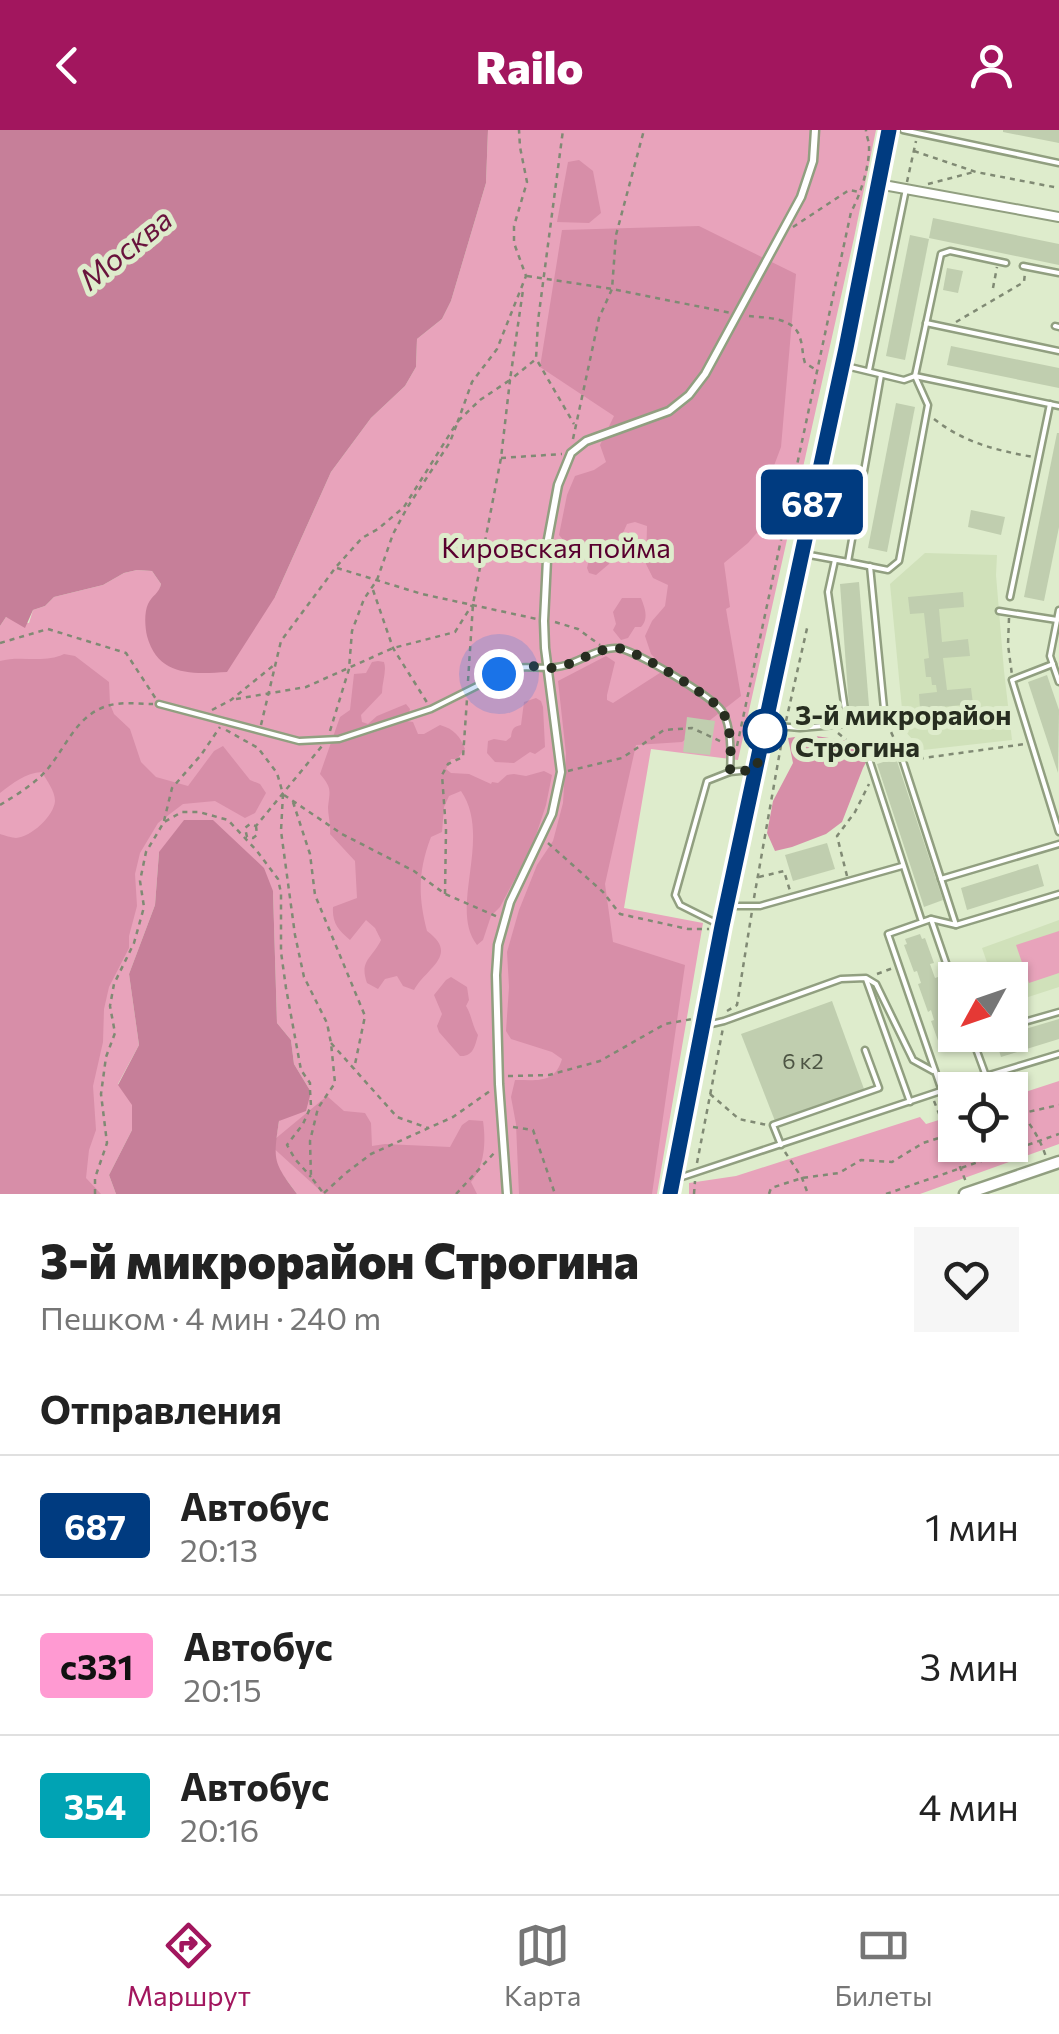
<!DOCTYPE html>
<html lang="ru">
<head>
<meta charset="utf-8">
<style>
	:root { --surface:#fff; --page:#f6f6f6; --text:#222; --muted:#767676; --line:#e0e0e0; --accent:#a2165e }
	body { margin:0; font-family:Commissioner,sans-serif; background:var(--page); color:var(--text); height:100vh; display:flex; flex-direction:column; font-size:38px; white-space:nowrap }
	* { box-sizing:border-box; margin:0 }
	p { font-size:32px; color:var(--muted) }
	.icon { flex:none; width:55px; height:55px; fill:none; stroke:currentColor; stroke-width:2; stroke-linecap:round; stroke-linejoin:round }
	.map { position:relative; height:1064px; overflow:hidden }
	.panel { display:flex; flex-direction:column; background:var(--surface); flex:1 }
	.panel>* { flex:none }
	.badge { padding:0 20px; border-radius:8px; font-size:35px; line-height:65px }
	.needle { width:65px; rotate:230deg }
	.tools { position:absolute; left:938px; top:832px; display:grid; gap:20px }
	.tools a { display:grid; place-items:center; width:90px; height:90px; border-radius:0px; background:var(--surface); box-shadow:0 2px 8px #0004; font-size:50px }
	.you { position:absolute; width:50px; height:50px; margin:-25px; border:8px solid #fff; border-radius:50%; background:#1a73e8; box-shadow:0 0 0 15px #1a73e833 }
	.map>.badge { position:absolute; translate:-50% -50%; box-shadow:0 0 0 5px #fff }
	h2 { padding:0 40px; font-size:38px; line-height:90px }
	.round { display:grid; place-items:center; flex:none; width:105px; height:105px; border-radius:0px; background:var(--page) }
	.headline { display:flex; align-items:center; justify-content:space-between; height:170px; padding:0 40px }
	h1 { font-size:48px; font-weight:800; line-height:75px }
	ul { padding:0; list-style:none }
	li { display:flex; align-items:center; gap:30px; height:140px; padding:0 40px; border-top:2px solid var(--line) }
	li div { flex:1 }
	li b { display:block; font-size:38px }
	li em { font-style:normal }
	li .badge { min-width:110px; font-weight:700; text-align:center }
	header { display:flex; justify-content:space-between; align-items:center; height:130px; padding:0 40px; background:var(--accent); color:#fff; font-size:45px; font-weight:800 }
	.tabs { display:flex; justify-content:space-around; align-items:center; height:140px; border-top:2px solid var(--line); background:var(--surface); font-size:28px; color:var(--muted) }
	.tabs a { display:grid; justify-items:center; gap:5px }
	.tabs .current { color:var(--accent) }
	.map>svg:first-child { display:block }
	.built { fill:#d0e1ba }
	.green { fill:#e8a3bb }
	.forest { fill:#d78ea8 }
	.water { fill:#c67f99 }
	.building { fill:#c0ceaf }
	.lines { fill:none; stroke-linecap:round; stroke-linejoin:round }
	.service-casing { stroke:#919f80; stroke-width:9 }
	.pedestrian-casing { stroke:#919f80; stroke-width:11 }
	.minor-casing { stroke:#919f80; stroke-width:12 }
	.tertiary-casing { stroke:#919f80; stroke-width:15 }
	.path { stroke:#808a74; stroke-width:2.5; stroke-dasharray:5 5; stroke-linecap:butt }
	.service { stroke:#fff; stroke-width:4 }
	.pedestrian { stroke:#fff; stroke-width:6 }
	.minor { stroke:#fff; stroke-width:8 }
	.tertiary { stroke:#fff; stroke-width:10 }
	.line-casing { stroke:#fff; stroke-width:22 }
	.line { stroke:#003b80; stroke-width:15 }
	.walk { stroke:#272d20; stroke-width:10; stroke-dasharray:0 18 }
	.stop-dot { fill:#fff; stroke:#003b80; stroke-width:5 }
	.labels { text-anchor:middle; stroke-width:10; stroke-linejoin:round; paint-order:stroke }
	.number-label { font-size:22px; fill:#4d5544 }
	.park-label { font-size:28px; fill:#59002f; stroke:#deeccc }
	.stop-label { font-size:28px; font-weight:bold; fill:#272d20; stroke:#deeccc; text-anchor:start }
	.water-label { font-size:30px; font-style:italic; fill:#69143d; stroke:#deeccc }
</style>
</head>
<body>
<header><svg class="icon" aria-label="back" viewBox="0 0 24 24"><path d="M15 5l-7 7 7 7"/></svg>Railo<svg class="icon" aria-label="person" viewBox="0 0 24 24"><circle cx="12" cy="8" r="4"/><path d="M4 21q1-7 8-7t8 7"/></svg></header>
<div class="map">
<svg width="1059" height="1064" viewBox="0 0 1059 1064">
	<rect width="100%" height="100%" fill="#deeccc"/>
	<g class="built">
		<polygon points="925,423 997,425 996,445 1004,541 1012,610 914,621 913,610 904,600 890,454"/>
		<polygon points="1059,790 1059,857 1010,873 1010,850 993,850 982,818"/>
	</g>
	<g class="green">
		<polygon points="488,0 876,0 854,108 738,630 651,619 624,778 703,793 657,1064 297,1064 277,1037 274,1022 279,991 311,962 294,934 291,910 277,893 273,761 159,722 155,775 129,844 139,915 118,954 133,975 132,1000 109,1045 116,1064 0,1064 0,496 6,487 16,491 29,493 33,480 45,476 54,467 103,455 124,443 137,440 152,441 161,454 159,462 275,467 331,342 371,288 405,256 416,237 417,209 442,189 451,171 486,53"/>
		<polygon points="1059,801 1059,843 1029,853 1016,815"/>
		<polygon points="1059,951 1059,1014 920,1064 689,1064 689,1053 736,1046 920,987 926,994 955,985 955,1015 1010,1015 1010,967"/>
	</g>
	<g class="forest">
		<polygon points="579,30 593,41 601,83 589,93 557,92 568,32"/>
		<path d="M699,96L796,144L781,317L760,373L761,398L748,413L724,433L730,477L726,479L741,566L682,612L636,615L605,754L613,812L685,835L652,1064H519L516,994L511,967L515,950C537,950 555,954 562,929L552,922L511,909L506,901L509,857L507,822L519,780L537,735L553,711L563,673L566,624L558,551L606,526L615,532L607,565V570L613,573L666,539L651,524L645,506L652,491L665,476L668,455L653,448L646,434L647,396L635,392L627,394L609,434L596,445L589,443L587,438L590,425L582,419H571L559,405L567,365L575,346L594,340L606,332L600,315L614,286L540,237L562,100Z"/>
		<path d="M622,468H641C645,478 649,489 641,497H635L628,508L621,510L613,500L616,494L613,482Z"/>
		<path d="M64,524L75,526L109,552L110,574L114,584L130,599L141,632L156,647L188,656L214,621L223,616L250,650L260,654L266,663L255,683L245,688L215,671L183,674L158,693L140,723L135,744L137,776L129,806V818L109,857L104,879L103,912L93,956L96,1000L89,1020L86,1048L101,1064H0V704C3,705 13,708 16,708C31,707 54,686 55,671C55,661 47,651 42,642C25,643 13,653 0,663V531C21,525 44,534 64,524Z"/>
		<path d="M378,531L384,532C387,541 382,552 382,563L361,585L362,592L368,594L377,586L406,574L410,579L407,591L413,592L418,604H424L440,595C454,599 460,606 465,619L457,629H451L446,639L451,643L469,644L491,654L492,652L498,653L507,645L514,644L526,646L544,641L552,645L546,675L533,714L500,777L491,786L483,810L477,815C448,778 493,708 461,661L449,666L444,677L442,702L431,707C418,741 418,766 427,801C460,825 426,838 414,860L403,856L397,846L385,849L378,859L367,853C359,830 372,829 381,810L375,798L366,790L350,810C338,800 332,793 333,777L357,768L355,731L330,704C331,695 328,686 328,677C330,660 332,658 320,644L340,587L350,580L354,544L366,543L372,532Z"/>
		<path d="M536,568L541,571L543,577L545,617L535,624L530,622L514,633L495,632L487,623L488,611L494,609L506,611L511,607C512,599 513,597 521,595L524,572Z"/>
		<polygon points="809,605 849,611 873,619 863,638 842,692 826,704 792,717 775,721 767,703 773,671 793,633 788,608"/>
		<path d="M451,847L467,857L469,870L466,876C472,886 472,895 478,905C475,916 473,927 460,926L439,902L437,896L442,884L434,865L446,850Z"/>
		<path d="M327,966L344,981L365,983L371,993L372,1016L385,1014L450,1017L462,995L469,990L483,991C486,1011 485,1036 471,1052L477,1064H324L269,1014Z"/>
	</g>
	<g class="water">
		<path d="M0,0H488L486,53L451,171L442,189L417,209L416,237L405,256L371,288L331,342L275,467L227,542C193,544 158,547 147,506C145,497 144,483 148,474C152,465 159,464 161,454L152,441L137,440L124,443L103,455L54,467L45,476L33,480L25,498L6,487L0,496Z"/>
		<path d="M184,690H213L264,738L273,761L277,893L291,910L294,934L311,962L306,981L279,991C273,1031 273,1032 297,1064H116L109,1045L132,1000V975L118,955L139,915L129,844L155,775L159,722Z"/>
	</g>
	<g class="building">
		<polygon points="1003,0 1059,0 1059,13 1003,2"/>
		<polygon points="933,88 1059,114 1059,135 929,108"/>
		<polygon points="910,105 929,109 905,230 886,226"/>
		<polygon points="947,138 963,141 958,163 943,160"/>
		<polygon points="951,216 1059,238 1059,258 947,235"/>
		<polygon points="896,273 915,277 887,422 868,418"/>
		<polygon points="1057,303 1059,303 1059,397 1044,471 1024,467"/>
		<polygon points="971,380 1005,387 1001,405 968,397"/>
		<polygon points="859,452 869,576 849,577 840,454"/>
		<polygon points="963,462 964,477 939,479 942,512 968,509 970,526 943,528 947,560 971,558 973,574 920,579 919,564 937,562 936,555 932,555 931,547 926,547 924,529 929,528 924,483 910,484 908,467"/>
		<polygon points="1047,545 1059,580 1058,643 1028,552"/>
		<polygon points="687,587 715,591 710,625 683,622"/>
		<polygon points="896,628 943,770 924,777 877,634"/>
		<polygon points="827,713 835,739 793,751 785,725"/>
		<polygon points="1038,734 1044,756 967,780 961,758"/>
		<polygon points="920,804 922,809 925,808 934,833 930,834 935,848 938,847 949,886 952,885 955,905 959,905 961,911 958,911 960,917 945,922 944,918 941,919 931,891 934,890 931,880 928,882 918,854 921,853 917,841 914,842 904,815 907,814 905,809"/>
		<polygon points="832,871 864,959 775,991 741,904"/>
		<polygon points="1059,889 1059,909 1001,927 995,908"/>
	</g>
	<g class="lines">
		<defs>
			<g id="service">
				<polyline points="903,0 1059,33"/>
				<polyline points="1023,136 1059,143"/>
				<polyline points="926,193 1059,221"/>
				<polyline points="1055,196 1059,197"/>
				<polyline points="846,236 904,250 915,246 1059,276"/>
				<polyline points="869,240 906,59"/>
				<polyline points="804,424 848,432 881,245"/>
				<polyline points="835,430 828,462 847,594 885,589 870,436"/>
				<polyline points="848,432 888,440 899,431 928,275 915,246 941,124 950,121 1006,133"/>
				<polyline points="1010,467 1050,274"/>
				<polyline points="1059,480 1050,526 1059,552"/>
				<polyline points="999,481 1057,490"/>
				<polyline points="1053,534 1012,550 1059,702"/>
				<path d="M159,574L299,611L339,609L431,579L513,538C532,535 548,541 566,535C582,530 601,517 617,518C633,519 713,567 722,581C732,596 731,625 730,642"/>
				<polyline points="767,595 800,598 847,594"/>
				<polyline points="941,749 1059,714"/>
				<polyline points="728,776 760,776 902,736"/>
				<polyline points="931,789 955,859"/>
				<polyline points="922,792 869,629 899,619 956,795 931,789 888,804 942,961"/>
				<polyline points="720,795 680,775 675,765 707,651 730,642 751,640"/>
				<polyline points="956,795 1059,764"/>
				<polyline points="866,849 910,972"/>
				<polyline points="707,895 724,891 841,849 866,848 876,854 913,930 933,941"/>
				<polyline points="1010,896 1059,882"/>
				<polyline points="986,946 1059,924"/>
				<polyline points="781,1015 773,995 879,958 865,920"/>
				<polyline points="676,1049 986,946 971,905"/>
			</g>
			<polyline id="pedestrian" points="507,1064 499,954 496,845 498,815 510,772 552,684 561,642 545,518 544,491 548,409 558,355 571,323 586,311 669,281 689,265 705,244 801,67 813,31 815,0"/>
			<polyline id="minor" points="878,54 1059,87"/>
			<g id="tertiary">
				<polyline points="670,1064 722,796 845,218 889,0"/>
				<polyline points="965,1064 1059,1032"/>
			</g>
		</defs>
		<use href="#service" class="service-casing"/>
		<use href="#pedestrian" class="pedestrian-casing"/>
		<use href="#minor" class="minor-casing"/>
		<use href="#tertiary" class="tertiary-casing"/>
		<g class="path">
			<polyline points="914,21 976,42 1059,58"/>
			<polyline points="907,52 916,11"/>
			<polyline points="928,54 974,42"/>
			<polyline points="793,97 849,60 860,62"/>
			<polyline points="527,146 612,159 731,183"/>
			<polyline points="993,158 997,137"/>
			<path d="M749,186C766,188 795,187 800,208C803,216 802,224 805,233L818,241"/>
			<polyline points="956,192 1024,152 1025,143"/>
			<polyline points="538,232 574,294"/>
			<path d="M934,289C965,313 995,320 1033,327"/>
			<polyline points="573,309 599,188 612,159 616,105 644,0"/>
			<polyline points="501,328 562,324"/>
			<polyline points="337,438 422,464 537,489"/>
			<polyline points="373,460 393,518 428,574"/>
			<polyline points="1009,488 1008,515 1012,545"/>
			<polyline points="555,492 578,499 600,515"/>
			<polyline points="0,513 48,499 126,523 156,569"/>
			<polyline points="468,551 473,474 501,328 510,250 536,229 538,191 563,0"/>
			<polyline points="236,569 306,557 393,518 455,502 472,475"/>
			<polyline points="212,580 231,570 274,535"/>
			<polyline points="786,591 808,494"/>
			<polyline points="887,593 896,613"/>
			<polyline points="261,595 281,511 336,437 362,408 378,399 404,377 458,291 472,252 497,219 526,146 514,113 514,96 527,52 520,17 519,0"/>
			<polyline points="226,600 258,618 277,643 283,664 281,701 295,805 304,847 327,893 331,913 335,953 318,978 310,1011 311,1047 324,1064"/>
			<polyline points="330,601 349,539 352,501 364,469 377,450 393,404 407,378 450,312 458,291 480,270 510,250 523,160"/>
			<polyline points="838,603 863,624"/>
			<path d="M737,616L851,82C860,66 870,35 869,16C869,11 866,5 866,0"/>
			<polyline points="909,630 1025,614"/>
			<polyline points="568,641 622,628 664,600 692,598 722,612"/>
			<polyline points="284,665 342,704 414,741 445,764 498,787"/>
			<polyline points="293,672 310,724 315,765 365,886 354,939"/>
			<path d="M0,675C13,667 28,658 40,647C63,626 72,589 104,577C119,571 138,574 153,574"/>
			<polyline points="164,691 172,658 201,625 220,597"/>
			<polyline points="256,696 257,705 253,708 247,707 245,698 250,694 256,696 322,616"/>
			<polyline points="548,713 603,762 620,784 688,799 709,799"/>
			<polyline points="847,746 837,706 855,682 869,654"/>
			<polyline points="759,747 784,741 790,761"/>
			<polyline points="445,764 446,700 442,645 448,634 463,627 467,569"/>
			<polyline points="754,768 783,604"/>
			<polyline points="877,844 893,838"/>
			<polyline points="727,881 737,875 752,781"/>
			<polyline points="331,913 397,987 428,998"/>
			<polyline points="508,946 549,945 600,931 665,894 692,889"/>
			<polyline points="990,950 1000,960"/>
			<polyline points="710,964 739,989 767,995"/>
			<polyline points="934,971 966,1052"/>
			<path d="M1010,971C1026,987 1039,1005 1046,1027"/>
			<polyline points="1010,986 1059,975"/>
			<polyline points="513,997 533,1000 555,1064"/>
			<polyline points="785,1022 802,1048 808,1064"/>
			<polyline points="697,1033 723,898"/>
			<polyline points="324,1063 346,1043 371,1024 453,987 490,961"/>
			<polyline points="95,1064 95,1048 107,1013 101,964 106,927 115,903 110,876 114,854 134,813 144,777 140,751 146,722 164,692 182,682 199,682 228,690 257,721 278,749 281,763 281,822 286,858 301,940 310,953 310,960 311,976 303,994 287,1015 295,1029 311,1047"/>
			<polyline points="456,1064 496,1021"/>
			<polyline points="694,1064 695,1051"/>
			<polyline points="769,1064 771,1058 802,1048 839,1043 861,1030 892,1032 923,1013 955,1003"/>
			<polyline points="886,1064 1059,1004"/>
		</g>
		<use href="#service" class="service"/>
		<use href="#pedestrian" class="pedestrian"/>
		<use href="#minor" class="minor"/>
		<use href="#tertiary" class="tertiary"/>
	</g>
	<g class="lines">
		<defs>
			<polyline id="line" points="670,1064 722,796 846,218 889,0"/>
		</defs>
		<use href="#line" class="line-casing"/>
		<use href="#line" class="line"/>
		<path class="walk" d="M499,544C509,540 518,536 529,536C540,536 547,540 559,537C577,533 600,517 617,518C633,518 713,567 722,581C732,596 731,624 730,642L756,640L765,601"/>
	</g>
	<circle class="stop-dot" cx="765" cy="601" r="20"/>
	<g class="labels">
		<g class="number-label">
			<text x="803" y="939">6 к2</text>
		</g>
		<g class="park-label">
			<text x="556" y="428">Кировская пойма</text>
		</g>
		<g class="stop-label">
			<text x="795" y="595">3-й микрорайон<tspan x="795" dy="32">Строгина</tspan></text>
		</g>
		<g class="water-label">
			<text transform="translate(126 120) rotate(-39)" y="10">Москва</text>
		</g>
	</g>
</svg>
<div class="tools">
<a><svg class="needle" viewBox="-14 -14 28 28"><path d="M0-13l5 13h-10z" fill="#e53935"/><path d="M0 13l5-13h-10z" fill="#767676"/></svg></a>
<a><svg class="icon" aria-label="locate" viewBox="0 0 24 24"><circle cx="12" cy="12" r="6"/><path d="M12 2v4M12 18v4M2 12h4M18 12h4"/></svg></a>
</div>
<div class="you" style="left:499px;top:544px"></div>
<b class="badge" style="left:812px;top:372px;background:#003b80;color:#fff">687</b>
</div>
<section class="panel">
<div class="headline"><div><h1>3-й микрорайон Строгина</h1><p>Пешком · 4 мин · 240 m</p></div><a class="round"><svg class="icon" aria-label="heart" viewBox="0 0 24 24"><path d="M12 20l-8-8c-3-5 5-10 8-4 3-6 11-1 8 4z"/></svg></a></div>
<h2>Отправления</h2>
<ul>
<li><span class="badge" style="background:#003b80;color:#fff">687</span><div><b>Автобус</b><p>20:13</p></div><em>1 мин</em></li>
<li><span class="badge" style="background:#ff9ad2;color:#111">с331</span><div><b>Автобус</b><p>20:15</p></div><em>3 мин</em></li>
<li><span class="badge" style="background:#00a3b4;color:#fff">354</span><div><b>Автобус</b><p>20:16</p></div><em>4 мин</em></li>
</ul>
</section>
<nav class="tabs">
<a class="current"><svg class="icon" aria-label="directions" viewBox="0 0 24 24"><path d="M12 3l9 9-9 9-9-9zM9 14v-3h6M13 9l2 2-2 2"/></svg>Маршрут</a>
<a><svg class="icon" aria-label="map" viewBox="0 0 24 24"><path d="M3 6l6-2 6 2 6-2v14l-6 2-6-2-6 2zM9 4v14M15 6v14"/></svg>Карта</a>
<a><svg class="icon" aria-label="tickets" viewBox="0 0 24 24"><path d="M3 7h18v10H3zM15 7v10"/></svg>Билеты</a>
</nav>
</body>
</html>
